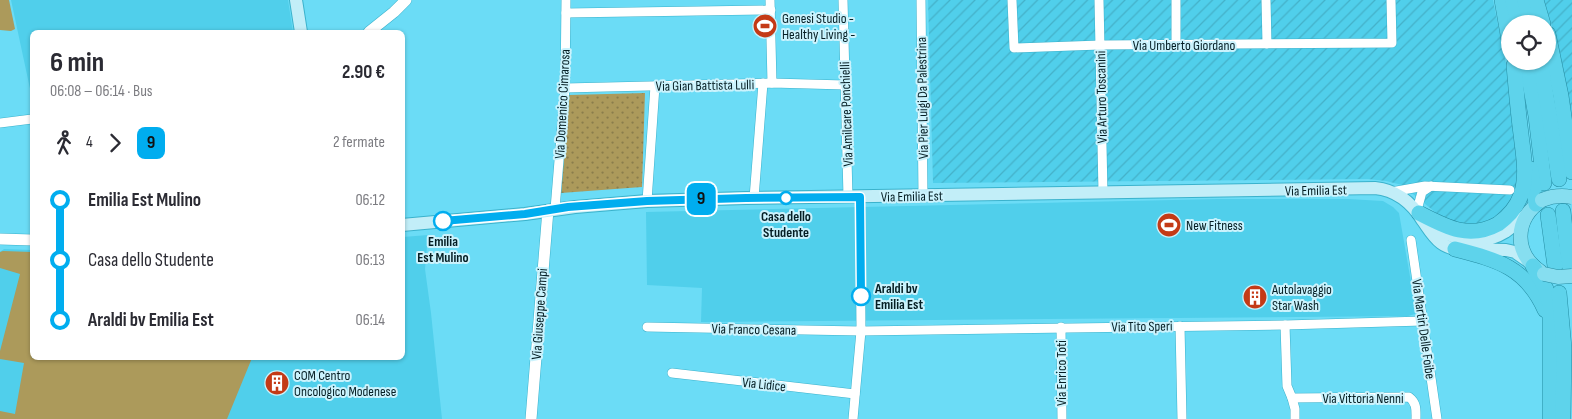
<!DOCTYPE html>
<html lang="it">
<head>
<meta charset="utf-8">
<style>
	:root { --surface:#fff; --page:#f7f7f7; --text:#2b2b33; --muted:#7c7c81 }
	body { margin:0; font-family:"Sofia Sans Condensed",sans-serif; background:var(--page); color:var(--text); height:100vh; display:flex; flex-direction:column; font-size:19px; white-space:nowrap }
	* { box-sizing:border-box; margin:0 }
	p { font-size:16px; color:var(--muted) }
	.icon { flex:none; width:28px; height:28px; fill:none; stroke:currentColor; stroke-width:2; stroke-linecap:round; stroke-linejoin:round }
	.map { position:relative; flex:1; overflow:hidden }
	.sheet { position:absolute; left:30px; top:30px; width:375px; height:330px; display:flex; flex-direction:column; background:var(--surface); border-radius:8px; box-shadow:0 1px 4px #0004 }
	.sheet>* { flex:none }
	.badge { padding:0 10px; border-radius:8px; font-size:18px; line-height:32px }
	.fabs { position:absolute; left:1501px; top:15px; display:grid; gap:10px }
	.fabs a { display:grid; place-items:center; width:55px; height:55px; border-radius:50%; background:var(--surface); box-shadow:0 1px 4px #0004; font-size:25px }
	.map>.badge { position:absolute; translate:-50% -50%; box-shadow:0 0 0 2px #fff }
	.legs { display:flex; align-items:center; gap:8px; height:55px; padding:0 20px; font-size:16px }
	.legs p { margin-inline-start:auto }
	.head { display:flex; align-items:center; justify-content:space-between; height:85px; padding:0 20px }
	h1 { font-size:28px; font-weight:700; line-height:38px }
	ul { padding:0 20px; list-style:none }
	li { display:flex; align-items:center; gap:18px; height:60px; font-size:19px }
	li i { display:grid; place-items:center; width:8px; height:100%; margin:0 6px; background:currentColor }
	li i::after { content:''; width:12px; height:12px; margin:-6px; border:4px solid; border-radius:50%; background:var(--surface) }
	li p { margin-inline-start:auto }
	li:first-child i { background:linear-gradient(#0000 50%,currentColor 0) }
	li:last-child i { background:linear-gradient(currentColor 50%,#0000 0) }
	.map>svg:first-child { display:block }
	.built { fill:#50cfeb }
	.industrial { fill:url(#industrial-furrows) }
	.grass { fill:url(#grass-dots) }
	.park { fill:#ac9a5b }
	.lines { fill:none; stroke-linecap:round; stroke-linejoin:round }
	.minor-casing { stroke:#3ab2cc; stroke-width:10 }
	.tertiary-casing { stroke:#3ab2cc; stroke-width:12 }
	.secondary-casing { stroke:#3ab2cc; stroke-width:14 }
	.primary-casing { stroke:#248ca2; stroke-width:15 }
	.trunk-casing { stroke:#248ca2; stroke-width:16 }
	.minor { stroke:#fff; stroke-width:9 }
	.tertiary { stroke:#fff; stroke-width:11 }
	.secondary { stroke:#c2eef8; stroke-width:12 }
	.primary { stroke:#86def0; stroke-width:14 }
	.trunk { stroke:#5ed3eb; stroke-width:15 }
	.primary-bridge-casing { stroke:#248ca2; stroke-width:15; stroke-linecap:butt }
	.primary-bridge { stroke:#86def0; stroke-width:14 }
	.line-1-casing { stroke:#fff; stroke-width:11 }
	.line-1 { stroke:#00adef; stroke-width:8 }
	.stop-1-dot { fill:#fff; stroke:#00adef; stroke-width:2.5 }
	.labels { text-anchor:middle; stroke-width:4; stroke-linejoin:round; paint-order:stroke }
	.poi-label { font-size:14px; fill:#051e24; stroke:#cbf3fd; text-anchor:start }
	.street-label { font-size:14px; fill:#051e24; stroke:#cbf3fd }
	.stop-label { font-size:14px; font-weight:bold; fill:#051e24; stroke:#cbf3fd }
</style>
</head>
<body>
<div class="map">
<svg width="1572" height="419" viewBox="0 0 1572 419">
	<defs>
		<pattern id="industrial-furrows" width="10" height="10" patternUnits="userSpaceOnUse" patternTransform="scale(1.25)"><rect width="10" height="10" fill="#50cfeb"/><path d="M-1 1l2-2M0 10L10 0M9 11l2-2" fill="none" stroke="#44b1c9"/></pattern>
		<pattern id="grass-dots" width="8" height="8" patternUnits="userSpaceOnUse" patternTransform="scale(1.25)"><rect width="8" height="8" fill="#ac9a5b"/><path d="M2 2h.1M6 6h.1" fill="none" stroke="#8a7d4b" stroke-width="1.8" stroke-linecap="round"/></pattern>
	</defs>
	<rect width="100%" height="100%" fill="#6bdcf6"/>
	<g class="built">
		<polygon points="11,0 288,0 293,32 32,32 32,98"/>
		<polygon points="1218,199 1348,199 1383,201 1393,207 1399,213 1416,311 1415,314 1408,316 701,322 702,288 647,285 646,212"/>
		<polygon points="428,235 425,269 431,313 442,419 0,419 0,252 4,249 32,250 32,358 402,358 403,237"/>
	</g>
	<g class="industrial">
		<polygon points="928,0 1493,0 1507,69 1520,170 1515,200 1494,219 1467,227 1441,217 1402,185 1386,181 1368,179 933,183"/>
		<polygon points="1544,0 1572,0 1572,128 1554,32"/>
	</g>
	<polygon class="grass" points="645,93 642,187 561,193 569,95"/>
	<g class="park">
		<polygon points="0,0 9,0 15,29 11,31 0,30"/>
		<polygon points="3,251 32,252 32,358 252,358 227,419 0,419 0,411 15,414 24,363 0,359 0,351 20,274 0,268 0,252"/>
	</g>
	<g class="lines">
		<defs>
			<g id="minor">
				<polyline points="770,0 772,83"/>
				<polyline points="843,0 848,197"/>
				<polyline points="921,0 923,196"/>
				<polyline points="1012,0 1014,48 1100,45 1392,43 1391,0"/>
				<polyline points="1099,0 1103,193"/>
				<polyline points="1266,0 1267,44"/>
				<polyline points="566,13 771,10"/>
				<polyline points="1176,45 1176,0"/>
				<polyline points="565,88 772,83 845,85"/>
				<polyline points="0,123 32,119"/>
				<polyline points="1391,192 1425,186 1510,190"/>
				<polyline points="754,198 763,83"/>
				<polyline points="647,201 655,86"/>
				<polyline points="555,209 565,88 566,0"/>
				<polyline points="1417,210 1422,192 1431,186"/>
				<polyline points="1411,240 1437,419"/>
				<polyline points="1285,325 1287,386 1292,398 1295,409 1295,419"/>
				<polyline points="1180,326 1182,419"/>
				<polyline points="647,327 861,331 1285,325 1423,321"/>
				<polyline points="1061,327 1062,419"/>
				<polyline points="672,373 855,394"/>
				<path d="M1292,398L1409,397C1417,403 1416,410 1416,419"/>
				<polyline points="853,419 861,331 860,197"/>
			</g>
			<g id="tertiary">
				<polyline points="369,32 394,12 406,0"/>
				<polyline points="0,239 32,240"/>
				<polyline points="531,419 548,210"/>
			</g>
			<g id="secondary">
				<polyline points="296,0 301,32"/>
				<path d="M1432,224C1453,241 1481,247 1505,232C1512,227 1519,221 1526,215"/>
				<path d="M402,225L525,214L575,207L647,201L746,198L1375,188C1396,190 1412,203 1423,221C1428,228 1433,237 1441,243C1445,246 1450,248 1455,249L1506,250L1515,252L1528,261"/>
			</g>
			<path id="primary" d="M1541,272C1513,253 1514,219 1542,200"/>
			<g id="trunk">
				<polyline points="1502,0 1510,46"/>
				<polyline points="1513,0 1519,24"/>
				<polyline points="1525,0 1531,24"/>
				<polyline points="1536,0 1543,24"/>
				<polyline points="1548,34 1561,96 1572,172"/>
				<polyline points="1526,61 1536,116 1544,183"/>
				<polyline points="1540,61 1549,113 1559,179"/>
				<polyline points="1531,169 1536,204"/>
				<polyline points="1563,211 1569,265"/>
				<path d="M1419,213C1446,227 1469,240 1498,224C1508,217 1517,206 1521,195C1528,175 1523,153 1521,134C1518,111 1516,88 1514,65"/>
				<polyline points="1548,215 1555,266"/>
				<path d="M1455,249C1497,260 1526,267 1545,310"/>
				<polyline points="1533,266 1546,289 1550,305 1550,419"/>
				<polyline points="1559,293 1564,348 1563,419"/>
			</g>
		</defs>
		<use href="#minor" class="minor-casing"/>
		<use href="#tertiary" class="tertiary-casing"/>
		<use href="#secondary" class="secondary-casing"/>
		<use href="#primary" class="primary-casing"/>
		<use href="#trunk" class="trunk-casing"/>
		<use href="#minor" class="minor"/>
		<use href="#tertiary" class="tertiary"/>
		<use href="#secondary" class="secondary"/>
		<use href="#primary" class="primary"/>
		<use href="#trunk" class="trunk"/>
		<defs>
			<g id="primary-bridge">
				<path d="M1542,200C1552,196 1561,195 1572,197"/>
				<polyline points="1544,274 1558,277 1572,276"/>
			</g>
		</defs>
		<use href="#primary-bridge" class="primary-bridge-casing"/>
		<use href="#primary-bridge" class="primary-bridge"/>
	</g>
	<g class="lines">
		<defs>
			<polyline id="line-1" points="443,221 525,214 568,207 647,201 746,198 860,197 861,296"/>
		</defs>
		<use href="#line-1" class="line-1-casing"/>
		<use href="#line-1" class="line-1"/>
	</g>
	<defs>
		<symbol id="stadium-disc" viewBox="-11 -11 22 22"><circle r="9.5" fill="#c43a16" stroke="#cbf3fd"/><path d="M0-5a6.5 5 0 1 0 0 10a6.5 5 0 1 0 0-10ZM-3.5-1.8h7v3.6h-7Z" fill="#fff"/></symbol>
		<symbol id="building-disc" viewBox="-11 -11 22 22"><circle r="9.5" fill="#c43a16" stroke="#cbf3fd"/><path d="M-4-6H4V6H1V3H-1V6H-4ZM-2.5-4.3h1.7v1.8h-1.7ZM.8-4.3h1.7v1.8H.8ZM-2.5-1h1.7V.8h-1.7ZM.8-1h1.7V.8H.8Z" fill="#fff"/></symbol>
	</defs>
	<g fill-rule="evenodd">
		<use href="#stadium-disc" x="751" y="12" width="28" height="28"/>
		<use href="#stadium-disc" x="1155" y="211" width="28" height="28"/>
		<use href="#building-disc" x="1241" y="283" width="28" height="28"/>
		<use href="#building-disc" x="263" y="369" width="28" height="28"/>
	</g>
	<g class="stop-1-dot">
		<circle cx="786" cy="198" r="6"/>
		<circle cx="443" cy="221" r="9"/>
		<circle cx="861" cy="296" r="9"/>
	</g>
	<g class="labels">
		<g class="poi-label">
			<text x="782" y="23">Genesi Studio -<tspan x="782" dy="16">Healthy Living -</tspan></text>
			<text x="1186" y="230">New Fitness</text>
			<text x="1272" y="294">Autolavaggio<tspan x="1272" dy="16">Star Wash</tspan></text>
			<text x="294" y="380">COM Centro<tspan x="294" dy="16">Oncologico Modenese</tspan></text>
		</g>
		<g class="street-label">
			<text x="1184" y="50">Via Umberto Giordano</text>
			<text transform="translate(705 85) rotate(-1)" y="5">Via Gian Battista Lulli</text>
			<text transform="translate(1101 97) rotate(-91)" y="5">Via Arturo Toscanini</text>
			<text transform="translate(922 98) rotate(-91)" y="5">Via Pier Luigi Da Palestrina</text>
			<text transform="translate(562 104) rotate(-87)" y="5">Via Domenico Cimarosa</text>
			<text transform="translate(846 114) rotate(-92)" y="5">Via Amilcare Ponchielli</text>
			<text transform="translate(1316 190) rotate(-1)" y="5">Via Emilia Est</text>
			<text transform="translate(912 196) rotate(-1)" y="5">Via Emilia Est</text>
			<text transform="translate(539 314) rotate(-86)" y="5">Via Giuseppe Campi</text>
			<text transform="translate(1142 326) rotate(-1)" y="5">Via Tito Speri</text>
			<text transform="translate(754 329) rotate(1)" y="5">Via Franco Cesana</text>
			<text transform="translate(1424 329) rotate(82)" y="5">Via Martiri Delle Foibe</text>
			<text transform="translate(1061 373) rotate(-90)" y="5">Via Enrico Toti</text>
			<text transform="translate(764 384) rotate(6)" y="5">Via Lidice</text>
			<text x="1363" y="403">Via Vittoria Nenni</text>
		</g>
		<g class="stop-label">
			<text x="786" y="221">Casa dello<tspan x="786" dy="16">Studente</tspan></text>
			<text x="443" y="246">Emilia<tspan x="443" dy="16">Est Mulino</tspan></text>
			<text x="875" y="293" text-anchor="start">Araldi bv<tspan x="875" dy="16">Emilia Est</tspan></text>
		</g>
	</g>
</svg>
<div class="fabs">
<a><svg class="icon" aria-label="locate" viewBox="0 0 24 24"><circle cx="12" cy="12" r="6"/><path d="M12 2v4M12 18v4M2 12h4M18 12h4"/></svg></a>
</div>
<b class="badge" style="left:701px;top:199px;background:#00adef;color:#111">9</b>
<section class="sheet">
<div class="head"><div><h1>6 min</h1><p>06:08 – 06:14 · Bus</p></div><b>2.90 €</b></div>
<div class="legs"><svg class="icon" aria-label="walk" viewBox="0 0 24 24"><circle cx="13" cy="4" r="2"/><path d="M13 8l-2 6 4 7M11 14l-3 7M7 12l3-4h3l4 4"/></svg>4<svg class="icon" aria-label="forward" viewBox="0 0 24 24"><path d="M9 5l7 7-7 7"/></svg><b class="badge" style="background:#00adef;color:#111">9</b><p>2 fermate</p></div>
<ul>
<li><i style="color:#00adef"></i><b>Emilia Est Mulino</b><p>06:12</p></li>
<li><i style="color:#00adef"></i><span>Casa dello Studente</span><p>06:13</p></li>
<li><i style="color:#00adef"></i><b>Araldi bv Emilia Est</b><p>06:14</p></li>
</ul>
</section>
</div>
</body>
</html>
